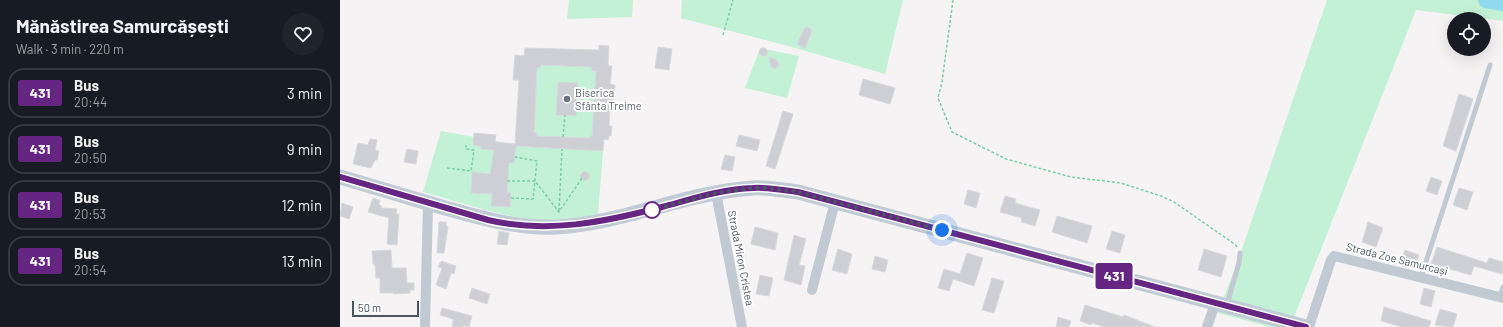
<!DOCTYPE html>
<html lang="en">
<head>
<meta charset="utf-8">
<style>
	:root { --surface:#171b24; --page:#20242c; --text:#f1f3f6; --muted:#9ea1a6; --line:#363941 }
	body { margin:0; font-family:Barlow,sans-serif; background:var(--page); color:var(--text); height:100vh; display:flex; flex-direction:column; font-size:15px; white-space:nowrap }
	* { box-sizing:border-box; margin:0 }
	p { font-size:13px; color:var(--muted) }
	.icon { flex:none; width:22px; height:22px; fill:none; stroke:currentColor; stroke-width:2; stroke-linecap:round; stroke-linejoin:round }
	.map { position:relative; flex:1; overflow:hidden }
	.details { display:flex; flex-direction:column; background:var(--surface); width:340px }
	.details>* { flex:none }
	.badge { padding:0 8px; border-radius:3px; font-size:14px; line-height:26px }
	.controls { position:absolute; left:1107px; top:12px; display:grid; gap:8px }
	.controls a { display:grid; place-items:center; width:44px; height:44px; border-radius:50%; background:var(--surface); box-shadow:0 4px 16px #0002; font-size:20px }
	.scale { position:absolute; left:12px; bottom:10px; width:67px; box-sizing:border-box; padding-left:4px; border:2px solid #4a5661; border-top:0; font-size:11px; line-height:14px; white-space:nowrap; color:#4a5661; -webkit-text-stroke:3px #fff; paint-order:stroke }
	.you { position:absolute; width:20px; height:20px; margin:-10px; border:3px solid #fff; border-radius:50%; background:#1a73e8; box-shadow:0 0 0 6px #1a73e833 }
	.map>.badge { position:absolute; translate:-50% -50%; box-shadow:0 0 0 2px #fff }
	.round { display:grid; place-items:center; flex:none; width:42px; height:42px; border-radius:21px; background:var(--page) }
	.head { display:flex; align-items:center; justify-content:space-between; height:68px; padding:0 16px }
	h1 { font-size:19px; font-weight:700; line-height:30px }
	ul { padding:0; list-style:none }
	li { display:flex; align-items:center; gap:12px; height:50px; margin:0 8px 6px; padding:0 8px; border:2px solid var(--line); border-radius:16px }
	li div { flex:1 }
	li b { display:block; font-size:15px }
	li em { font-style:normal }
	li .badge { min-width:44px; font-weight:700; text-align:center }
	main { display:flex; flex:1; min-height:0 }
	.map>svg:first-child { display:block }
	.green { fill:#c3f1d5 }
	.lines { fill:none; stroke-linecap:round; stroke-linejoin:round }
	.river { stroke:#90daee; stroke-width:16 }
	.building { fill:#cdcfd5; stroke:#d7d9de; fill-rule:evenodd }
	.path { stroke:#7ad0a6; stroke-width:1.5; stroke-dasharray:3 2; stroke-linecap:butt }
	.service { stroke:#c1cad2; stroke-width:5 }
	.minor { stroke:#c1cad2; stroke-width:10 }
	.secondary { stroke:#c1cbd6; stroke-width:15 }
	.line-casing { stroke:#fff; stroke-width:9 }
	.line { stroke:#662483; stroke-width:6 }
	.walk { stroke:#4a5661; stroke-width:4; stroke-dasharray:0 7.2 }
	.worship-dot { fill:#6b7280; stroke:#fff; stroke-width:1.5 }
	.stop-dot { fill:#fff; stroke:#662483; stroke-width:2 }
	.labels { text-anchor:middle; stroke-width:4; stroke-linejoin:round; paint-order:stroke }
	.worship-label { font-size:11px; fill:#5b616d; stroke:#fff; text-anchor:start }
	.street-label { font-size:11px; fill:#4a5661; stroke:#fff }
</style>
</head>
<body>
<main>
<section class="details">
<div class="head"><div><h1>Mănăstirea Samurcășești</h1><p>Walk · 3 min · 220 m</p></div><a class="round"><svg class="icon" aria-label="heart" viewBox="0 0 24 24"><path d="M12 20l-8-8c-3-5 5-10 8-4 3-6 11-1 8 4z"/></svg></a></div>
<ul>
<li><span class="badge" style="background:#662483;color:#fff">431</span><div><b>Bus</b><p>20:44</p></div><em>3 min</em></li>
<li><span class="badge" style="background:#662483;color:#fff">431</span><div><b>Bus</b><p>20:50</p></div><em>9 min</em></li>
<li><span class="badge" style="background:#662483;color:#fff">431</span><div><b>Bus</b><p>20:53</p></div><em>12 min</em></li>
<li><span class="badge" style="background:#662483;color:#fff">431</span><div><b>Bus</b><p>20:54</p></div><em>13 min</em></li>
</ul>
</section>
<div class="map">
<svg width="1163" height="327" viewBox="0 0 1163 327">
	<rect width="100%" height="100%" fill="#f5f3f3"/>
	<g class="green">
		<polygon points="229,0 293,0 292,17 227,19"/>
		<polygon points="342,0 563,0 545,74 452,47 341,18"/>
		<polygon points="987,0 1163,0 1163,21 1076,10 950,327 930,327 878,313 901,252"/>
		<polygon points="420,48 459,56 447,98 405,88"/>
		<polygon points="201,65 252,67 256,71 252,136 250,136 250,138 197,136 197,133 194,132 197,68 200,68"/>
		<path d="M101,131L182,146L263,151L258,214C241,217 224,222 206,221C165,218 123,203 83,192Z"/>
	</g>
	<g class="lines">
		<polyline class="river" points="1146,0 1163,3"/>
	</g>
	<g class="building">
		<polygon points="467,27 471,29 472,32 465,48 457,44 464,29"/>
		<path d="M259,45L269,46L268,66H272L270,84L275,85L273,109H270L269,126H272L271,136H269L268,140L264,139L263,151L176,146L174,163H169L167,192L171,193L170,207L151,206L152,194L131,193L132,172L150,174L154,150L141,149V146L133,145L134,133L156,135L155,142L175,144L179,80H173L175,55L184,56L185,48L259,50ZM201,65L252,67V71H256L252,136H250V138L197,136V133L194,132L197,68H200Z"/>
		<polygon points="318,47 332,49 329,70 315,68"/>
		<polygon points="421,48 425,48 428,51 426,56 422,56 419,53"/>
		<polygon points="429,57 438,61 439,66 435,69 431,67"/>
		<polygon points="523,79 555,88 550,104 519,95"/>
		<polygon points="218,82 238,83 236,116 216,115"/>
		<polygon points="1119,94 1133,99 1116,151 1103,146"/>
		<polygon points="443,111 453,114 435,169 426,166"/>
		<polygon points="399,135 420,140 417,151 396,146"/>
		<polygon points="30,139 37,140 35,150 39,151 37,160 35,160 31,168 13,164 18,143 28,145"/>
		<polygon points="67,149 78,151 76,164 64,162"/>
		<polygon points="385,155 395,157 392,171 381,169"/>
		<circle cx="245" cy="176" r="4.5"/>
		<polygon points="1091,177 1102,181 1097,195 1086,191"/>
		<polygon points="1119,188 1133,192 1127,210 1113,205"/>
		<polygon points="628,190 640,193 636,208 624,204"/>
		<polygon points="665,196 676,199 675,203 700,210 695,226 681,222 682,218 660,212"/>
		<polygon points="33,198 40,200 39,205 42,206 41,208 57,209 56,214 59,214 57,245 47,244 49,218 28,212"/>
		<polygon points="2,203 13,207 9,219 0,216"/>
		<polygon points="717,216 752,226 747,243 712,232"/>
		<polygon points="99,222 106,222 106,226 108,227 104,253 97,253"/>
		<polygon points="1028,222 1043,228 1036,247 1022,242"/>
		<polygon points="415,227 438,233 435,250 411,244"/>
		<polygon points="159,231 169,233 167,245 157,244"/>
		<polygon points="772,231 785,235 780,253 766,249"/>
		<polygon points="454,235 466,239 459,265 465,266 461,285 444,280"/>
		<polygon points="1097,247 1147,263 1149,258 1163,262 1162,274 1134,266 1131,275 1091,264"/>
		<polygon points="498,249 512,254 507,274 492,270"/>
		<polygon points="864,249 887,256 881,277 858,270"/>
		<polygon points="51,250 52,268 66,268 67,283 74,283 74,290 70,290 70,293 54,294 54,293 40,293 40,278 36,278 35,264 33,264 32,251"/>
		<polygon points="1065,250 1079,255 1074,268 1060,262"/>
		<polygon points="627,253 643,258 634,286 613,279 609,291 598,288 604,269 620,274"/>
		<polygon points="535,256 548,260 545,272 532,269"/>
		<polygon points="101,261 116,266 114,274 111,273 106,289 96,285 102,268 98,267"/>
		<polygon points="420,275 433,278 429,296 416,294"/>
		<polygon points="652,278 664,281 654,313 642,310"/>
		<polygon points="132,288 150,294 147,304 129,298"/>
		<polygon points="1084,288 1095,291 1091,307 1080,304"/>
		<polygon points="745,305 783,317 784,315 815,327 765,327 752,323 751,325 740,321"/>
		<polygon points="1044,307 1091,321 1089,327 1062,327 1041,321"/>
		<polygon points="102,308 132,316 129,327 123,325 123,327 112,327 113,319 100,315"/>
		<polygon points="1100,309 1117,314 1113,327 1095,325"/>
		<polygon points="718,317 731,321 729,327 716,327"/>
	</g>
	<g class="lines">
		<g class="path">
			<polyline points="613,0 602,82 598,98 612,132 666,159 731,177 781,183 821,196 834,202 896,245 897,248"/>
			<polyline points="383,35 393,0"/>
			<polyline points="223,137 225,115"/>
			<polyline points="107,168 131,171 134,150 126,149 126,145"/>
			<polyline points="167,181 195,181 219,212 242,178"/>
			<polyline points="171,198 193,199 197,161 175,157"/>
			<polyline points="219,211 222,149"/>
		</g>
		<g class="service">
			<polyline points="1081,277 1150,65"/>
			<polyline points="1160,297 1163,287"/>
			<polyline points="887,304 899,263 900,253"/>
		</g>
		<g class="minor">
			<polyline points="376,193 402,327"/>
			<polyline points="472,290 495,202"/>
			<polyline points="85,327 88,203"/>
			<polyline points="867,327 875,304"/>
			<polyline points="969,327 991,260 994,256 1163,298"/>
		</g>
		<path class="secondary" d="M0,177C35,187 70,198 105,208C142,218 178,229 217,227C284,223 347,192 413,188C428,187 443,190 458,192L966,327"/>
	</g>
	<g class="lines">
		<defs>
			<path id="line" d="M0,177L148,220C207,234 265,222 322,207C352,199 382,189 413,188C428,187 443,190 458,192L966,327"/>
		</defs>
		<use href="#line" class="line-casing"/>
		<use href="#line" class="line"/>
		<polyline class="walk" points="312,210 376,193 413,188 428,188 458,192 602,230"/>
	</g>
	<circle class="worship-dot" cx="227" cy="99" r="4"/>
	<circle class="stop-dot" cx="312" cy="210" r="8"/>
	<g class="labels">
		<g class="worship-label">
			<text x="235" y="97">Biserica<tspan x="235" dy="13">Sfânta Treime</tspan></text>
		</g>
		<g class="street-label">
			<text transform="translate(401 258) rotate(79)" y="4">Strada Miron Cristea</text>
			<text transform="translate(1057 259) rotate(14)" y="4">Strada Zoe Samurcași</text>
		</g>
	</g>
</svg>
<div class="controls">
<a><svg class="icon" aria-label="locate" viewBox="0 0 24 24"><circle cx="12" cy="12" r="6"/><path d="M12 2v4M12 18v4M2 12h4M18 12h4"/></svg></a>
</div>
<div class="scale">50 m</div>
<div class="you" style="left:602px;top:230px"></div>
<b class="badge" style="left:774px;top:276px;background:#662483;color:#fff">431</b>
</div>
</main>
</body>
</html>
